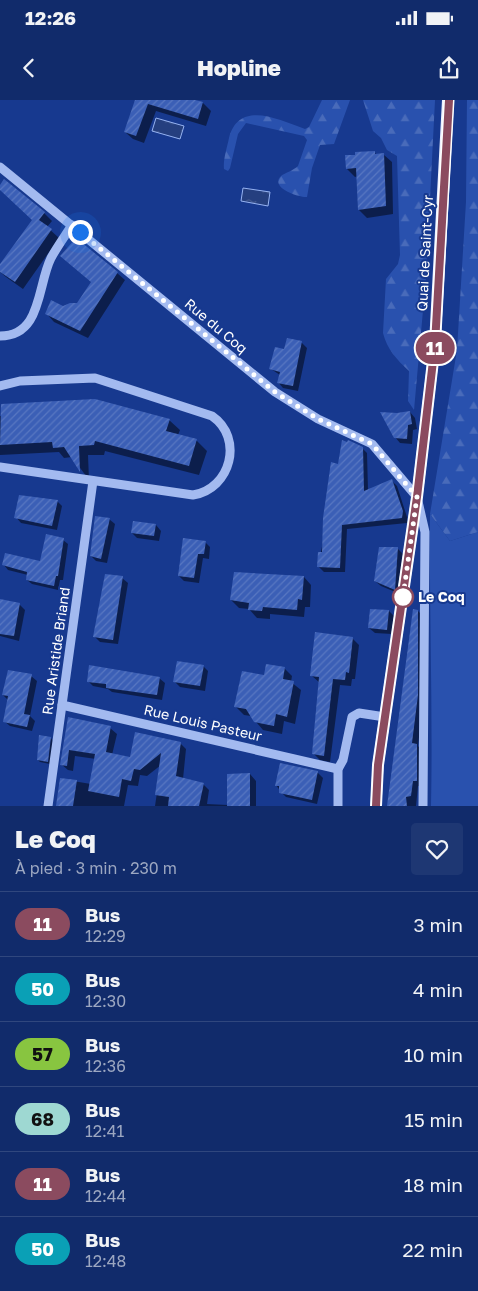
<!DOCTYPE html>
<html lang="fr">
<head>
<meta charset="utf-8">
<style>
	:root { --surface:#112b6b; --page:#1e3773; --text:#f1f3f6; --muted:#9ca7c1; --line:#30477e }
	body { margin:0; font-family:"Golos Text",sans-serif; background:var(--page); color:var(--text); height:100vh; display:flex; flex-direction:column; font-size:19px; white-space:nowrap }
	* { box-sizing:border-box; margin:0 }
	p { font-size:16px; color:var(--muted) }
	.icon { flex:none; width:28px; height:28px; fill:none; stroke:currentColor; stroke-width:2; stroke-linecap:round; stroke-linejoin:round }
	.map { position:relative; height:706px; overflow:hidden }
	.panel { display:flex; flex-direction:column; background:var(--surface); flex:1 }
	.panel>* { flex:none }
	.badge { padding:0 10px; border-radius:16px; font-size:18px; line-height:32px }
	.you { position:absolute; width:25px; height:25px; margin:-12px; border:4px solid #fff; border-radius:50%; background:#1a73e8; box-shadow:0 0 0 8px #1a73e833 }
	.map>.badge { position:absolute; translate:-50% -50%; box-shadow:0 0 0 2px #fff }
	.round { display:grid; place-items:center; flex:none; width:52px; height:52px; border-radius:5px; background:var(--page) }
	.summary { display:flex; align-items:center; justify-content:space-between; height:85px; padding:0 15px }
	h1 { font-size:24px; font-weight:800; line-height:38px }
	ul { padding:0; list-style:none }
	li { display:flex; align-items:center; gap:15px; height:65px; padding:0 15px; border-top:1px solid var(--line) }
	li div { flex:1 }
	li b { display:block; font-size:19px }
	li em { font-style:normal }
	li .badge { min-width:55px; font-weight:700; text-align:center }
	.status { display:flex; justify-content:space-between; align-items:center; height:35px; padding:0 25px; background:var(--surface); direction:ltr }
	.status svg { height:14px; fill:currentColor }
	header { display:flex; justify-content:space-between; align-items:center; height:65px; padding:0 15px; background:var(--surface); font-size:22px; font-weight:800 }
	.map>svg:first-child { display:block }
	.grass { fill:#2951ae }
	.forest { fill:url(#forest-firs) }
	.water { fill:url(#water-ripples); stroke:#96b3f2 }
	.shadow { fill:#0007 }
	.building { fill:url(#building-hatch) }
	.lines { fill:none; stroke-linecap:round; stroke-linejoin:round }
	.minor { stroke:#a3baf0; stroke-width:9 }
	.major { stroke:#ecf1ff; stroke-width:12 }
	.line-casing { stroke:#fff; stroke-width:11 }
	.line { stroke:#8b4b5f; stroke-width:8 }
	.walk { stroke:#fff; stroke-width:5; stroke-dasharray:0 9 }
	.stop-dot { fill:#fff; stroke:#8b4b5f; stroke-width:2.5 }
	.labels { text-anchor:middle; stroke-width:4; stroke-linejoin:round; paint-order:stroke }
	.street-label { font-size:14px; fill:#fff; stroke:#17398f }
	.stop-label { font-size:14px; font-weight:bold; fill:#fff; stroke:#17398f; text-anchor:start }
</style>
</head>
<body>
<div class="status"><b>12:26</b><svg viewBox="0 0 49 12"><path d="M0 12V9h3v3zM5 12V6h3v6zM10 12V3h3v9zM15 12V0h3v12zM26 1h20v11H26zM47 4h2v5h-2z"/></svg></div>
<header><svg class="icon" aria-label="back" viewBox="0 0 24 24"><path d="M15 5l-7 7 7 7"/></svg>Hopline<svg class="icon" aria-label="share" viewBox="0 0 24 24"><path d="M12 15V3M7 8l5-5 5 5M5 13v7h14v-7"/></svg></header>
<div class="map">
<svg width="478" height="706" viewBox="0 0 478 706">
	<defs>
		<pattern id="forest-firs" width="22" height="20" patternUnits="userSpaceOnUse" patternTransform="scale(1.25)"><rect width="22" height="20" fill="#2951ae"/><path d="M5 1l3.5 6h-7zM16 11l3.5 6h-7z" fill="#496bba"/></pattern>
		<pattern id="water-ripples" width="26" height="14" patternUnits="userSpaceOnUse" patternTransform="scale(1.25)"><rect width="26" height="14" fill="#253f7f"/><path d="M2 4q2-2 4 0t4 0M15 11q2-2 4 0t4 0" fill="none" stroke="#465c92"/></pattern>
		<pattern id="building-hatch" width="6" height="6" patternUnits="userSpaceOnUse" patternTransform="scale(1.25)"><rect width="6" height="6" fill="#3b5fb6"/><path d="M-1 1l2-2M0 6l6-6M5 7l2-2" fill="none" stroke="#5877c1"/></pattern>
	</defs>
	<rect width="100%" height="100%" fill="#17398f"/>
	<path class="grass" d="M430,414L450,441L478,432V706H431C433,608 429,511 430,414Z"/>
	<g class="forest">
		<path d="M322,0H350L334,44L320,45L312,68L307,97C300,98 269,88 281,76C285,73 294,70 298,66L307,40L304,36L246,23L238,34L230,68L228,71L224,69C223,59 227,48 229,38C239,0 277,19 305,29L309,27Z"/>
		<path d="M363,0H435L426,177L414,310L408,301L409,271C397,260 387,249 383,233L386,179L398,164L400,155L397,56L387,50L381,38L373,31Z"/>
		<polygon points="467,0 478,0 478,432 450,441 430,414 457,250 466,102"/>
	</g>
	<g class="water">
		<polygon points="156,18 184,26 180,39 152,31"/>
		<polygon points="243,88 270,92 268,106 241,101"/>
	</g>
	<g class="shadow">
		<polygon points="136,0 190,0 203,3 211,11 206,26 156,11 144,43 133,39 125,32"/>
		<polygon points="374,52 377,55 384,55 392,62 393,114 367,118 359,110 358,76 355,77 347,69 356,56"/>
		<polygon points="0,87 44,113 52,121 47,127 59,138 23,189 6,177 0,172 0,167 33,120"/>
		<polygon points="117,173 125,180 88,238 54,222 47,214 63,207 78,205"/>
		<polygon points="288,240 302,243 307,248 298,291 283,288 278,282 280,275 271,269 285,251"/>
		<polygon points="410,312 415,318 417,329 413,330 412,344 400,343 395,337 397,314"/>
		<polygon points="0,316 169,320 180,330 178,335 197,341 207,351 199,375 105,351 104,355 88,355 89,380 72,357 64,358 59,352 0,355"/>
		<polygon points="362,348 367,353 368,390 392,381 397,386 407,417 407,423 347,429 345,472 324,472 318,466 339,365"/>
		<polygon points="57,401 62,406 57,430 21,423 16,417"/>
		<polygon points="109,419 115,424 107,463 96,461 91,456"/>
		<polygon points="156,425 161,431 159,441 137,438 132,433"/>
		<polygon points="63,440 68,444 63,480 60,480 58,490 32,484 27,480 28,475 8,470 4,465 41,462"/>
		<polygon points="205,442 210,447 209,459 203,458 199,483 184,481 179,476"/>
		<polygon points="397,448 403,454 400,494 381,486 375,481"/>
		<polygon points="304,477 311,485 310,507 305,507 304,517 270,514 270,519 257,518 249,509 239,508 231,500"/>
		<polygon points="122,478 128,483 118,544 100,542 95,537"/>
		<polygon points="0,501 20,505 25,510 19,541 0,536"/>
		<polygon points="371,510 389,511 394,516 392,534 375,533 369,528"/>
		<polygon points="414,511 418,511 423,516 423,601 418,646 422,651 422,686 418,686 416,706 388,706"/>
		<polygon points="352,538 359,545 355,579 352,579 351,586 340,585 330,662 320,660 313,653 320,583 312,576"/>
		<polygon points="203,566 208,571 205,591 180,587 175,582"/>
		<polygon points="284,568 292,576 291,582 301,590 295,624 284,621 282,634 263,630 251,616 244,615 236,607 264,576"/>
		<polygon points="31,576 37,581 30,616 35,621 32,631 10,626 4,621 8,600 3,595"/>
		<polygon points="159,578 165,583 162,600 112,592 108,589 93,586 88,581"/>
		<polygon points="69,619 110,628 117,634 112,655 131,659 180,643 186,649 183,679 203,684 209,690 207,704 228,705 250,674 256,681 256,706 155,706 161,665 147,676 140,675 138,686 128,685 124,706 57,706 61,679 91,684 96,659 75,656 73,671 68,670 61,664"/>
		<polygon points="51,638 53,641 50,664 40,662 38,660"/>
		<polygon points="281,664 318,673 323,678 317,704 286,697 281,692 276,685"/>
	</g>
	<g class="building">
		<polygon points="135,0 195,0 203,2 198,19 148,4 136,36 124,32"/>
		<polygon points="375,51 375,54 384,53 386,106 358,110 356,68 346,69 345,55 355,55 355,52"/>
		<polygon points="4,79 45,112 39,120 52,129 15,182 0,172 0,164 32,120 0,90 0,85"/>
		<polygon points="76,138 118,172 80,231 45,214 51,200 63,206 70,203 77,203 91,182 60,156"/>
		<polygon points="287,238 302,241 293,286 277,283 280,272 269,269 275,247 284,249"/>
		<polygon points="95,299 170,319 166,331 197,339 189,366 95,341 94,345 79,346 80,372 64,347 53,348 52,342 0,345 1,304"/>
		<polygon points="410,311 412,324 408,325 407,339 394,338 380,312 397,313"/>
		<polygon points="342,340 347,342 348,340 363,347 364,391 392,379 403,411 402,418 342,425 340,468 317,467 318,452 322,452 323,418 331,362 338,364"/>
		<polygon points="19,395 58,400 52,426 14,418"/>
		<polygon points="95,416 110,418 101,459 90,456"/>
		<polygon points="133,421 156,424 154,436 131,433"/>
		<polygon points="46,434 64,438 58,476 56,476 54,486 26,480 27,472 2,465 5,453 40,461"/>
		<polygon points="183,438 206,441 204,454 198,454 194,478 178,476"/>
		<polygon points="379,447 398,447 395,490 374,481"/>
		<polygon points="234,472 304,476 302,500 298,499 297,510 263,507 262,511 248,510 249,503 230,500"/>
		<polygon points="105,474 123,476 113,540 93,537"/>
		<polygon points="0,499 20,503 14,536 0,534"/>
		<polygon points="370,509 389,510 387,530 368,528"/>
		<polygon points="413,509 418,510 418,595 412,643 417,644 417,681 413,681 411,696 406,697 407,706 387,706"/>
		<polygon points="315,532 353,537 349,573 346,572 345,580 333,579 324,656 312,654 319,577 310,576"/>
		<polygon points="177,561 204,565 200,586 173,582"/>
		<polygon points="266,564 285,567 283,579 294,581 287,617 276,614 274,626 254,622 246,609 234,607 242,571 264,575"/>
		<polygon points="89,565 160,577 157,595 106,588 106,584 87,582"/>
		<polygon points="8,570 32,574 24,614 30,615 27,627 3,622 8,596 2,595"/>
		<polygon points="68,617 111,626 106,652 130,657 135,632 181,642 176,676 204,683 199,706 168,706 169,697 155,695 161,653 140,670 134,669 131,681 122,679 119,697 88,691 95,654 69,650 67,666 60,665"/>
		<polygon points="39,635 51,637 48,662 37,660"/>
		<polygon points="280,663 318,671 312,700 279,693 279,686 275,686"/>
		<polygon points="250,673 250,706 227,706 227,674"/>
		<polygon points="60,678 77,680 73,706 56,706"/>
	</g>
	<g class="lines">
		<g class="minor">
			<polyline points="0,67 275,292 318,319 372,344 417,397 425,432 423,706"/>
			<path d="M0,236C42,236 37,186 51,158C57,147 65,136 72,125"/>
			<path d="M0,286L20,281L95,278L212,316C244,338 231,389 193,395L0,367"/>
			<polyline points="62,605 338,669"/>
			<polyline points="48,706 93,381"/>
			<polyline points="338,706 338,669 343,660 352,617 359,613 385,617"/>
		</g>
		<polyline class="major" points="376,706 378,665 417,397 435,244 448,0"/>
	</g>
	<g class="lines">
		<defs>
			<polyline id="line" points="376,706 378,665 417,397 435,244 449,0"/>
		</defs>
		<use href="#line" class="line-casing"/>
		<use href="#line" class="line"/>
		<polyline class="walk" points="80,132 275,292 318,319 372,344 417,397 403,497"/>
	</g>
	<circle class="stop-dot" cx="403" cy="497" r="10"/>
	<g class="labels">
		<g class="street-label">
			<text transform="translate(425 153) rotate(-87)" y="5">Quai de Saint-Cyr</text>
			<text transform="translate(216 226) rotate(40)" y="5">Rue du Coq</text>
			<text transform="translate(56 551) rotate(-82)" y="5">Rue Aristide Briand</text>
			<text transform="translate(203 623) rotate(13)" y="5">Rue Louis Pasteur</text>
		</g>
		<g class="stop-label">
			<text x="418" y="502">Le Coq</text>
		</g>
	</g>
</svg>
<div class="you" style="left:80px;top:132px"></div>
<b class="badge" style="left:435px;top:248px;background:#8b4b5f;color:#fff">11</b>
</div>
<section class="panel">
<div class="summary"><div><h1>Le Coq</h1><p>À pied · 3 min · 230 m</p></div><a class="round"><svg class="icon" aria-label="heart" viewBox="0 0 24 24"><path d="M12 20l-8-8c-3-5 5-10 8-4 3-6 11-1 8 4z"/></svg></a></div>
<ul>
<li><span class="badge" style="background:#8b4b5f;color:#fff">11</span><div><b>Bus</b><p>12:29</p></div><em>3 min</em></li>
<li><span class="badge" style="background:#0aa0b6;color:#fff">50</span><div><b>Bus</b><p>12:30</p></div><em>4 min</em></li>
<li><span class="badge" style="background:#88c540;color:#111">57</span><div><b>Bus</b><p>12:36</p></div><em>10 min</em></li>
<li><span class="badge" style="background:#9ed8d2;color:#111">68</span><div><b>Bus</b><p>12:41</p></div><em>15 min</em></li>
<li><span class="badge" style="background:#8b4b5f;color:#fff">11</span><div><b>Bus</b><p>12:44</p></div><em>18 min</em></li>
<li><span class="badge" style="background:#0aa0b6;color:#fff">50</span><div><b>Bus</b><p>12:48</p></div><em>22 min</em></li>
</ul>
</section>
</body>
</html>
